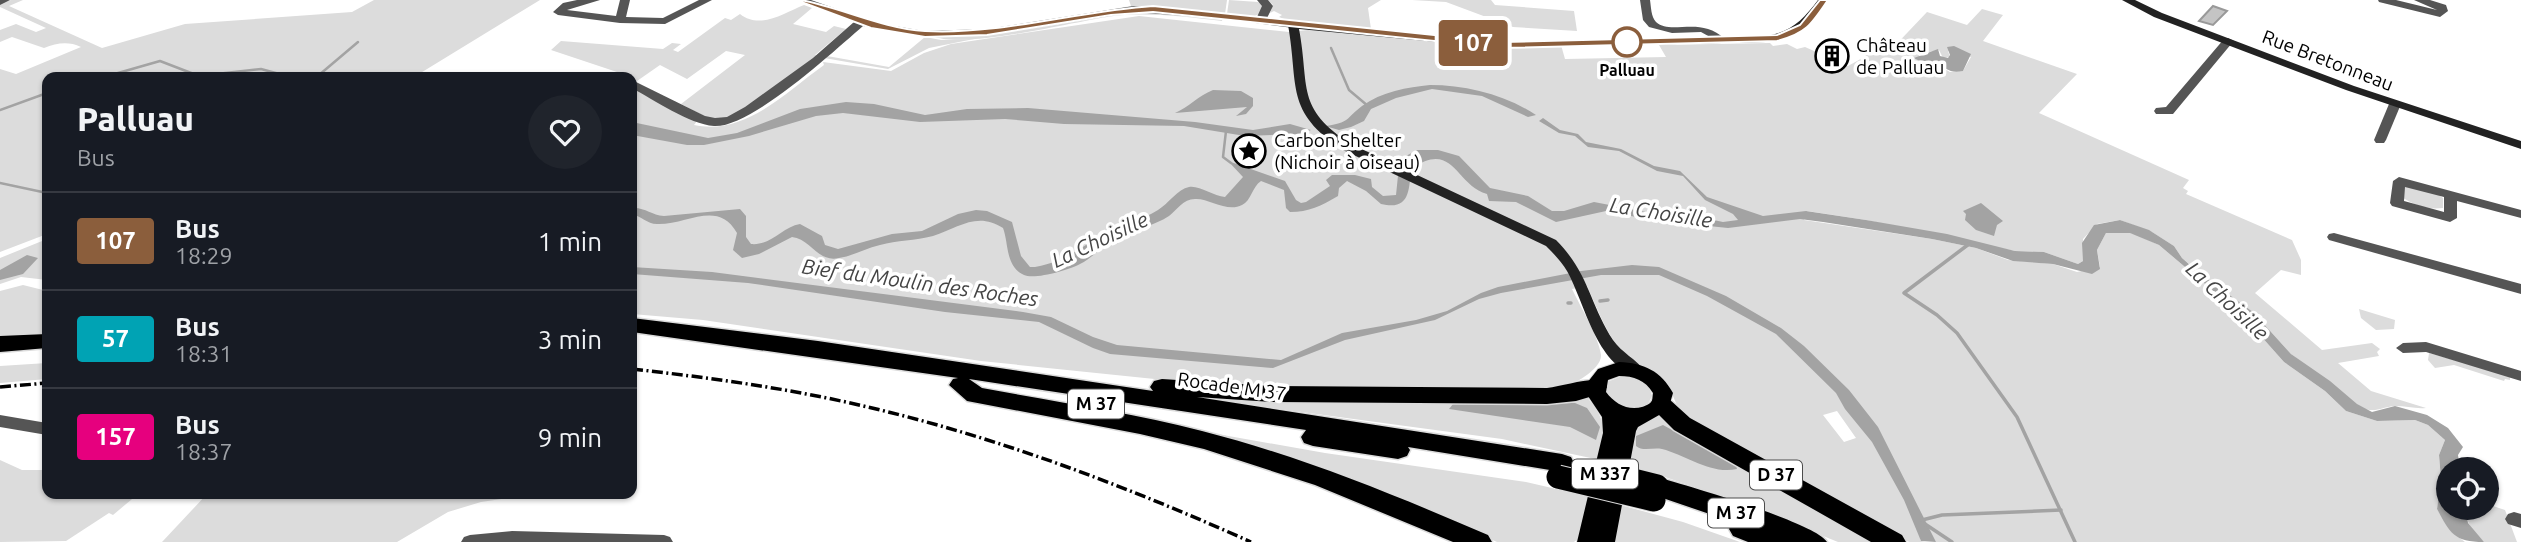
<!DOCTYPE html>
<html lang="fr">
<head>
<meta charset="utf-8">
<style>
	:root { --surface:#171b24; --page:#20242c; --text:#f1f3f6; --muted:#9ea1a6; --line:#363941 }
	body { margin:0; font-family:Ubuntu,sans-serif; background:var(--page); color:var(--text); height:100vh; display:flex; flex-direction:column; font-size:26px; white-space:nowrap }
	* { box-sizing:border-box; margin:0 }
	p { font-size:23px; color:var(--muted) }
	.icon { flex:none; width:38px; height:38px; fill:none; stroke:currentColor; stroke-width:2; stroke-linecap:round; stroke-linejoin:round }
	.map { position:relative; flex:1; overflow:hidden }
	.panel { position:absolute; left:42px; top:72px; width:595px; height:427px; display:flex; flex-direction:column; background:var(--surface); border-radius:14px; box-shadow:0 2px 5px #0004 }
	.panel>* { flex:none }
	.badge { padding:0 14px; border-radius:5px; font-size:24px; line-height:46px }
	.buttons { position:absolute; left:2436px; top:457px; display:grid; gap:14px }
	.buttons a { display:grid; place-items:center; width:63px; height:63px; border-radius:50%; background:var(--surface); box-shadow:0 2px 5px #0004; font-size:35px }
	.map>.badge { position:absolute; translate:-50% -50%; box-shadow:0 0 0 4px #fff }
	.round { display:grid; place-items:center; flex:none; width:74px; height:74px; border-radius:37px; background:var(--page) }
	.headline { display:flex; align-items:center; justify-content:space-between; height:119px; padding:0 35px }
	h1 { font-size:33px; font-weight:800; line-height:52px }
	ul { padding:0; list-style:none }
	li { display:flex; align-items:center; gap:21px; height:98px; padding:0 35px; border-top:2px solid var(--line) }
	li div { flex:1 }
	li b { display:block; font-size:26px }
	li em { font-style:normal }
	li .badge { min-width:77px; font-weight:700; text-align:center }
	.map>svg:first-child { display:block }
	.green { fill:#dcdcdc; fill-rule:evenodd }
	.water { fill:#a3a3a3 }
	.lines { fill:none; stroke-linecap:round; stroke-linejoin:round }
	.stream-far1 { stroke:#a3a3a3; stroke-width:2.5 }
	.stream { stroke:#a3a3a3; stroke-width:3.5 }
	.building { fill:#c4c4c4; stroke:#999; stroke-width:2 }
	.primary-casing { stroke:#dbdbdb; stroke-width:2 }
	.highway-casing { stroke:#dbdbdb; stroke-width:3 }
	.street { fill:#555; fill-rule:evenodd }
	.secondary { fill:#222; fill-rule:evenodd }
	.primary { fill:#000; fill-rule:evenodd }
	.highway { fill:#000; fill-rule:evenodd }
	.rail { stroke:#000; stroke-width:3.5; stroke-dasharray:11 3.5 2 3.5; stroke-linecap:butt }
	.highway-bridge-casing { stroke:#dbdbdb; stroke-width:25; stroke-linecap:butt }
	.highway-bridge { stroke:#000; stroke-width:23 }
	.line { fill:#8b5e3c; stroke:#fff; stroke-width:2 }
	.stop-dot { fill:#fff; stroke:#8b5e3c; stroke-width:3.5 }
	.labels { text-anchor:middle; stroke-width:7; stroke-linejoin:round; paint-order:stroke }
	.far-stop-label { font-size:16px; font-weight:bold; fill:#000; stroke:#fff }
	.shield { fill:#fff; stroke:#4c4c4c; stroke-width:2 }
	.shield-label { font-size:18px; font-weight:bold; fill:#000 }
	.poi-label { font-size:19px; fill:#000; stroke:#fff; text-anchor:start }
	.street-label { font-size:19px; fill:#000; stroke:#fff }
	.water-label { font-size:21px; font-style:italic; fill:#444; stroke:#fff }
</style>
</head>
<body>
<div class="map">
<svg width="2521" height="542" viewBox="0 0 2521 542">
	<rect width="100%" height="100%" fill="#fff"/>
	<g class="green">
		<path d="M11,0H23L9,6L102,48L185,24L352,12L374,0H540L414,77H47V234L0,252V69L16,74L81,47C68,41 57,43 44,48L12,37L0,42V30L16,24L36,32L46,28L0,7V3Z"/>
		<polygon points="1129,0 1227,0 1225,14 1144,7 1049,20 1131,6"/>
		<polygon points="1229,0 1258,2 1264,5 1260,14 1252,17 1227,14"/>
		<polygon points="1268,0 1381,0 1368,8 1371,29 1366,29 1284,19 1279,17 1282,15 1274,11 1270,13 1273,5"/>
		<polygon points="1412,0 1491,0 1495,5 1574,11 1577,31 1513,27 1446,2"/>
		<path d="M804,5L812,8L793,24L826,32L834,26L846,29L815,55L819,56L733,117L712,120L681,104L745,55L726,51L687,79L660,65L637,81L632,77L551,50L561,41L663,49L672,43L681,44L673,50L678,52L725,18L731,20L740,14C760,30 784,13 804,5Z"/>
		<path d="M1982,9L2003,15L1983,41L2077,74L2039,113L2189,180L2183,188L2188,191L2186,194L2292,240L2301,260V275L2281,270L2255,293L2322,350L2372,343L2380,349L2377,352L2379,356L2338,363L2371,391L2426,408C2415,409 2406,406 2395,406C2381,407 2375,414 2360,407L2291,354L2253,312L2206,278L2182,258L2174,246L2152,232L2120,220L2097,224L2083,239V261L2078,264L2044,252L2015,251L1866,220L1807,211L1804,220L1932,239L1976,248L2008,260L2053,264L2077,272L2100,267L2097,250L2106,233L2122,231L2135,234L2159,245L2243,316L2284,362L2325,391L2346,411L2377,421L2415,420L2428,425L2445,440L2439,455L2441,479L2437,509L2452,532L2465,542H1936L1919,534L1921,541L1925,542H1909L1684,415C1675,407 1675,396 1668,387C1657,373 1640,369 1628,358C1608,339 1598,310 1587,286L1572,289C1580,306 1599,337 1601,355C1602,369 1573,385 1561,388L1266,386L1174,381L981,361L703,320L632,314V86L697,121L694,125C745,136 786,92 824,65L823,62L891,71L924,53L951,44L1139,16L1289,32L1308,30L1561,45L1565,59L1666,57L1659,45L1770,43L1773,46L1787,44L1797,49L1805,47L1848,66L1866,56L1863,51L1877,49L1888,53L1927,12L1967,25ZM1939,50L1943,58L1950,57L1948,51L1971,57L1963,71L1950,72L1934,63L1920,62L1919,54ZM1837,411L1856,438L1844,442L1823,415Z"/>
		<path d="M1132,11L1223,17L1222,21C1186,17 1150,12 1114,16C1074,21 966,50 932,36L1054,25Z"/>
		<polygon points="925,37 941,40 974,39 929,48 888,69 824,58 827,56 889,67"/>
		<path d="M2410,185L2433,191L2443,198V208C2426,210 2414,205 2400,196L2401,189Z"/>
		<polygon points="47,239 47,280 21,277 0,284 0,258"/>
		<polygon points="23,285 47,291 47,333 0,336 0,291"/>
		<polygon points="2359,309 2395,320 2394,329 2376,330 2361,318"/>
		<polygon points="2429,353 2510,376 2510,380 2505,379 2504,381 2454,365 2435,368 2428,360"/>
		<polygon points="47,363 47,379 0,383 0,366"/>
		<path d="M1622,376C1636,377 1649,381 1652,396L1648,404C1631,413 1618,406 1605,394L1607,382Z"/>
		<path d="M1585,395C1608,421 1604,428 1600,460L1502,439L1182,396Z"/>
		<polygon points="1664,413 1882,542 1838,542 1739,502 1659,475 1624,466 1631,431"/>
		<polygon points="1178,427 1325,453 1526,482 1591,497 1579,538 1574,542 1497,542 1448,520"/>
		<polygon points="0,460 22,470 47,470 47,494 138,494 113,515 109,513 66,541 0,542"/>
		<polygon points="207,494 536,494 481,502 448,512 397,542 162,542"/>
		<polygon points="1613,503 1683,522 1740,542 1610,542"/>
		<path d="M2487,504L2505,510L2517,542H2484C2472,531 2467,524 2465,508H2487Z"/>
	</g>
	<g class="water">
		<path d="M1954,46L1971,54L1963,71C1949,74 1947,68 1936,63C1928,60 1921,63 1914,58L1938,49L1940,56L1948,58L1950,55L1947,47Z"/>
		<path d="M1430,85C1466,85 1506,95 1536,115L1528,117L1482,96L1432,89L1396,98L1371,109L1364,121L1351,127L1339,130L1325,126C1350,123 1346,118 1362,106C1381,92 1408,87 1430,85Z"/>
		<path d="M1213,90L1241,91L1253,98V106L1246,114L1236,116L1247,107L1175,113C1189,107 1198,96 1213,90Z"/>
		<polygon points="846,102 874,104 925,115 967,109 1028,108 1195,122 1253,130 1290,124 1311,130 1301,134 1245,136 1184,126 1064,124 1005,119 920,122 843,113 816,116 749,136 704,145 687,145 632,135 632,122 708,138 737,133 800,109"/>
		<path d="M1543,118L1560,130L1578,134L1586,142L1621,149L1654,166L1680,171L1707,197L1763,216L1806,211L1866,220L1947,234L2015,251L2044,252L2078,264L2083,261L2082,243L2094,225L2120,220L2149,230L2174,246L2182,258L2198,272L2253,312L2291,354L2330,381L2357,404L2372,412L2395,406L2427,415L2448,428L2463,447L2458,455L2460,469H2448V508H2465L2468,523L2484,542C2454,542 2450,533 2437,509L2441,479L2439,455L2445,440L2428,425L2415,420L2377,421L2346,411L2325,391L2284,362L2243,316L2159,245L2130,233H2106L2097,250L2100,269L2092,274L2053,264L2013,261L1976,248L1932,239L1823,222L1800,219L1728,228L1651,220L1606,211L1556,222L1516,202L1489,201L1487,194C1455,185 1454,139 1411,169C1409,190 1410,211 1381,204L1366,191L1347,181L1339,188L1338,196C1321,206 1309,212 1290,212L1286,208L1284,190L1261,181C1252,187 1251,201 1242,205C1227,213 1209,198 1195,199C1183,199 1177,210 1169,216C1154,226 1135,229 1119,236C1105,243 1094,257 1080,264C1069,270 1034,280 1024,275C1005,266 1009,244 1003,228C977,211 958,228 933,236C915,241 897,240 880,245C866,248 853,256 839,258C818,263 811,239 792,237L759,254L742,258L733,250L737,233C718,199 687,225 657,224C647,224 641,216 632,214V208C645,207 651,215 664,216L740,209L746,216V237L751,244C771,246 782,227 800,224L822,236L825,245L838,249L892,234L922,231L958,214L976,210L987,211L1012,222L1021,256L1030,267H1035C1069,260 1075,251 1103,234C1120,224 1141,221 1158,210C1168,204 1178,189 1189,187C1199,185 1213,196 1225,197L1243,177L1228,161L1285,181L1296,200L1301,203L1306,202L1330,186L1326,180L1332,175H1355L1371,179L1372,187L1383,196L1396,195L1399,166L1406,156L1417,150H1438L1459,156L1490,188L1528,196L1552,211H1564L1594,202L1656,214L1690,215L1723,222L1738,220L1733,214L1705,200L1683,176L1657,171L1619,151L1588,147L1575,136L1559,133L1539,121Z"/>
		<polygon points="1981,203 2003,221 1997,225 1994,236 1976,230 1965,220 1966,214 1963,211"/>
		<polygon points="27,255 38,258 23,274 0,280 0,270"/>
		<polygon points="1632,265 1659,267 1726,296 1781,328 1804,346 1849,390 1878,427 1936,542 1921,541 1904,500 1872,442 1845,409 1836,393 1776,334 1707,296 1659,275 1601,275 1501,293 1479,299 1435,320 1345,340 1273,368 1110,354 1093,348 1039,322 945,312 748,283 632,274 632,267 712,272 1023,312 1051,317 1093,337 1117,345 1281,360 1342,333 1416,320 1447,311 1481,293 1498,287 1581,271"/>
		<polygon points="1575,403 1587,408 1600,427 1596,440 1570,427 1449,409 1453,404"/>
		<path d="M1663,425L1736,465L1737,469C1711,475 1686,455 1662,449C1653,447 1643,452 1636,446V436Z"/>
	</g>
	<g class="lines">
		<g class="stream-far1">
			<polyline points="1331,48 1349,90 1368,106"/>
			<polyline points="319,75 358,42"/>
			<polyline points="104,77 160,61 199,76 261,69 283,75 329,77"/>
			<polyline points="0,110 47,93"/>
			<polyline points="1226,131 1223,157 1231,163"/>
			<polyline points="0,183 47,193"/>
		</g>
		<g class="stream">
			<polyline points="1969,244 1904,293 1937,315 1957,333 2017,417 2075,542"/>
			<polyline points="1600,301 1608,300"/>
			<polyline points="1568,303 1571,303"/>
			<polyline points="1922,520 1942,515 2061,510"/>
			<polyline points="1925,524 1952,542"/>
		</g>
	</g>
	<polygon class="building" points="2213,6 2227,11 2213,25 2199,21"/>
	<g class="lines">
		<defs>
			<path id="primary" d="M1619,362C1644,363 1661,371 1673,393L1668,410L1638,427L1636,431L1615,542H1577L1603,433L1602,417L1586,393L1587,383L1598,369ZM1619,376C1634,376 1645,380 1653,393L1652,402C1635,414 1617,407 1606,392L1608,380Z"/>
			<g id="highway">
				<path d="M632,318L818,341L1153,391L1150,387L1154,381L1162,379L1273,386L1547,388C1563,386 1590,377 1603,381L1607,387L1603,393L1576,401L1547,404L1273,402L1197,397L1562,454L1571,457L1574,463L1571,469L1562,472L1408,447L1410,450L1407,456L1398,459L1313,446L1304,443L1301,437L1306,430L969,379L982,388C1055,402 1129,412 1202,431C1300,456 1395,495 1488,535L1492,542H1453L1315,485L1204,449L1140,434L967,401L949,385L953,379L958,378L632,332Z"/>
				<polygon points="47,334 47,348 0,352 0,336"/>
				<polygon points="1661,397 1669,399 1690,418 1902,535 1906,542 1871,542 1674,430 1649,405 1653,399"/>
				<path d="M1657,477C1685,485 1817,523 1827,542H1748L1733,536L1729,529L1733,522L1648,493L1644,486L1648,479Z"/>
			</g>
		</defs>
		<use href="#primary" class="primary-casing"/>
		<use href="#highway" class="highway-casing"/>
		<g class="street">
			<polygon points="0,0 10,0 0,5"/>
			<polygon points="577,0 600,0 567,10 616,16 620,0 630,0 626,17 663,18 699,0 712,0 665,24 620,23 558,15 553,12 563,3"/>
			<path d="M796,0H811L877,23L924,31L987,29L1134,6L1257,17L1262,6L1257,0H1268L1273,6L1267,18L1293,22L1298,25L1293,28L1226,19L1134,12L987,35L924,37L863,26C834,51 751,128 714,126C689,124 654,100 632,88V81L636,82L705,116L715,118L727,117L745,107L813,58L854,22Z"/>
			<path d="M1640,0H1650C1651,6 1651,17 1656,22C1672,36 1699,15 1725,39L1719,42L1701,32L1672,33L1649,27L1643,20Z"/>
			<polygon points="2378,0 2396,0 2437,10 2414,0 2430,0 2446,5 2448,11 2440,17 2379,2"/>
			<polygon points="2228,38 2234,41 2232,43 2173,114 2156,114 2154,111 2156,108 2166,107 2224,39"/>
			<polygon points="2395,100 2401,104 2386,140 2384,143 2376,143 2374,140 2389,104"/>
			<path d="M2399,177L2521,210V218L2457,201V218L2450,222L2392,206L2390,203L2393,181ZM2405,187L2444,197V212L2404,201Z"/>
			<polygon points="2334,233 2521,284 2521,294 2329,240 2327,237 2329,234"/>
			<polygon points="2426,342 2521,371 2521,381 2426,352 2403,353 2396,348 2403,343"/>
			<polygon points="0,415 47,423 47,435 0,427"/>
			<polygon points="2514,512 2521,514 2521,528 2508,524 2505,519 2508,514"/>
			<polygon points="512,531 664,535 670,537 673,542 461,542 464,537 470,535"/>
		</g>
		<g class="secondary">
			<path d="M1818,0H1828C1809,27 1800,37 1766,42L1501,48L1299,29C1310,87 1295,108 1351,144L1556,240C1589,273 1590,305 1613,340C1622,353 1636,359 1645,371L1642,375L1637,376C1596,365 1585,303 1567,271C1561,261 1554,254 1546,246L1343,150C1284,111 1299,86 1288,25L1293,22L1501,42L1766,36C1791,32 1803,20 1818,0Z"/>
			<polygon points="2122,0 2135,0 2162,13 2354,86 2521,141 2521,149 2346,90 2154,17"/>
		</g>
		<use href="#primary" class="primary"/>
		<use href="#highway" class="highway"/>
		<g class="rail">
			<path d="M632,369C713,378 793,389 872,408C1003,439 1128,487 1251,542"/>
			<polyline points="0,387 47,383"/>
		</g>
		<defs>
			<g id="highway-bridge">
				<polyline points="1558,477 1654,500"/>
				<polyline points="1621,477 1657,486"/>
			</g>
		</defs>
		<use href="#highway-bridge" class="highway-bridge-casing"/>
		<use href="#highway-bridge" class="highway-bridge"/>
	</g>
	<path class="line" d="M796,0H801C843,8 881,28 925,31C1001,35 1077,11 1153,6L1502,42L1777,35L1800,25L1820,0H1828C1812,24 1806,34 1777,41L1502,48L1153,12L1111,15L987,35L925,37L871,28Z"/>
	<defs>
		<symbol id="building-ring" viewBox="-11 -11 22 22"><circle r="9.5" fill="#fff" stroke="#000" stroke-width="1.5"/><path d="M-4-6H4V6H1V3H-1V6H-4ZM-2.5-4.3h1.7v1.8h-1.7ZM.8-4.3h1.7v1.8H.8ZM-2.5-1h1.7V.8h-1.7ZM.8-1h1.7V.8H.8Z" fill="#000"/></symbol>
		<symbol id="sight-ring" viewBox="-11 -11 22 22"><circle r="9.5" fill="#fff" stroke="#000" stroke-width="1.5"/><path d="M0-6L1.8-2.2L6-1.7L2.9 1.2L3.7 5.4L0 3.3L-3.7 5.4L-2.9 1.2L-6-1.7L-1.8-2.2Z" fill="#000"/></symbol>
	</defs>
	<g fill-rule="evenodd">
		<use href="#building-ring" x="1813" y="37" width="38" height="38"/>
		<use href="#sight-ring" x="1230" y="132" width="38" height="38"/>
	</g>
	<circle class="stop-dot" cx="1627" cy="42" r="14"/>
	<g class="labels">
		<g class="far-stop-label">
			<text x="1627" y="76">Palluau</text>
		</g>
		<g class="shield">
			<rect x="1068" y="389.5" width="56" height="29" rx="5"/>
			<rect x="1572" y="459.5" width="66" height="29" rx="5"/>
			<rect x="1750" y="460.5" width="52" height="29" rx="5"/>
			<rect x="1708" y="498.5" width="56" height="29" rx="5"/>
		</g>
		<g class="shield-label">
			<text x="1096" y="410">M 37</text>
			<text x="1605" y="480">M 337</text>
			<text x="1776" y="481">D 37</text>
			<text x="1736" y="519">M 37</text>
		</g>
		<g class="poi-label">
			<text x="1856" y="52">Château<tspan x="1856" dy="22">de Palluau</tspan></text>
			<text x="1274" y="147">Carbon Shelter<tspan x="1274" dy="22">(Nichoir à oiseau)</tspan></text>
		</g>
		<g class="street-label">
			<text transform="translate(2328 60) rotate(21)" y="7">Rue Bretonneau</text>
			<text transform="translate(1232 386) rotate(8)" y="7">Rocade M 37</text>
		</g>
		<g class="water-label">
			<text transform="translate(1661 213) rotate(9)" y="7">La Choisille</text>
			<text transform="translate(1100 240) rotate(-25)" y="7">La Choisille</text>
			<text transform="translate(920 283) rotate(8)" y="7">Bief du Moulin des Roches</text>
			<text transform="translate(2227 301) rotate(43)" y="7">La Choisille</text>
		</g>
	</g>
</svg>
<div class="buttons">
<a><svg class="icon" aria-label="locate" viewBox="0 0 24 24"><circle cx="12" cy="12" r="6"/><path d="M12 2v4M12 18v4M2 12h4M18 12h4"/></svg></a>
</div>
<b class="badge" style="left:1473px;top:43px;background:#8b5e3c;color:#fff">107</b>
<section class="panel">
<div class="headline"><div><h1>Palluau</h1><p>Bus</p></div><a class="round"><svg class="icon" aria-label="heart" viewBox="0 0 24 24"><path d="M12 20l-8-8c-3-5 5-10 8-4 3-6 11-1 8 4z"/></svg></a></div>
<ul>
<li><span class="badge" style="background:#8b5e3c;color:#fff">107</span><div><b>Bus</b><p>18:29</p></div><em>1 min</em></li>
<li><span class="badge" style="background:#00a3b4;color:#fff">57</span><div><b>Bus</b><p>18:31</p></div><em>3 min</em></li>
<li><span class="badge" style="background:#e6007e;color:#fff">157</span><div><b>Bus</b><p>18:37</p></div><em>9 min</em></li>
</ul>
</section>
</div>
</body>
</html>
